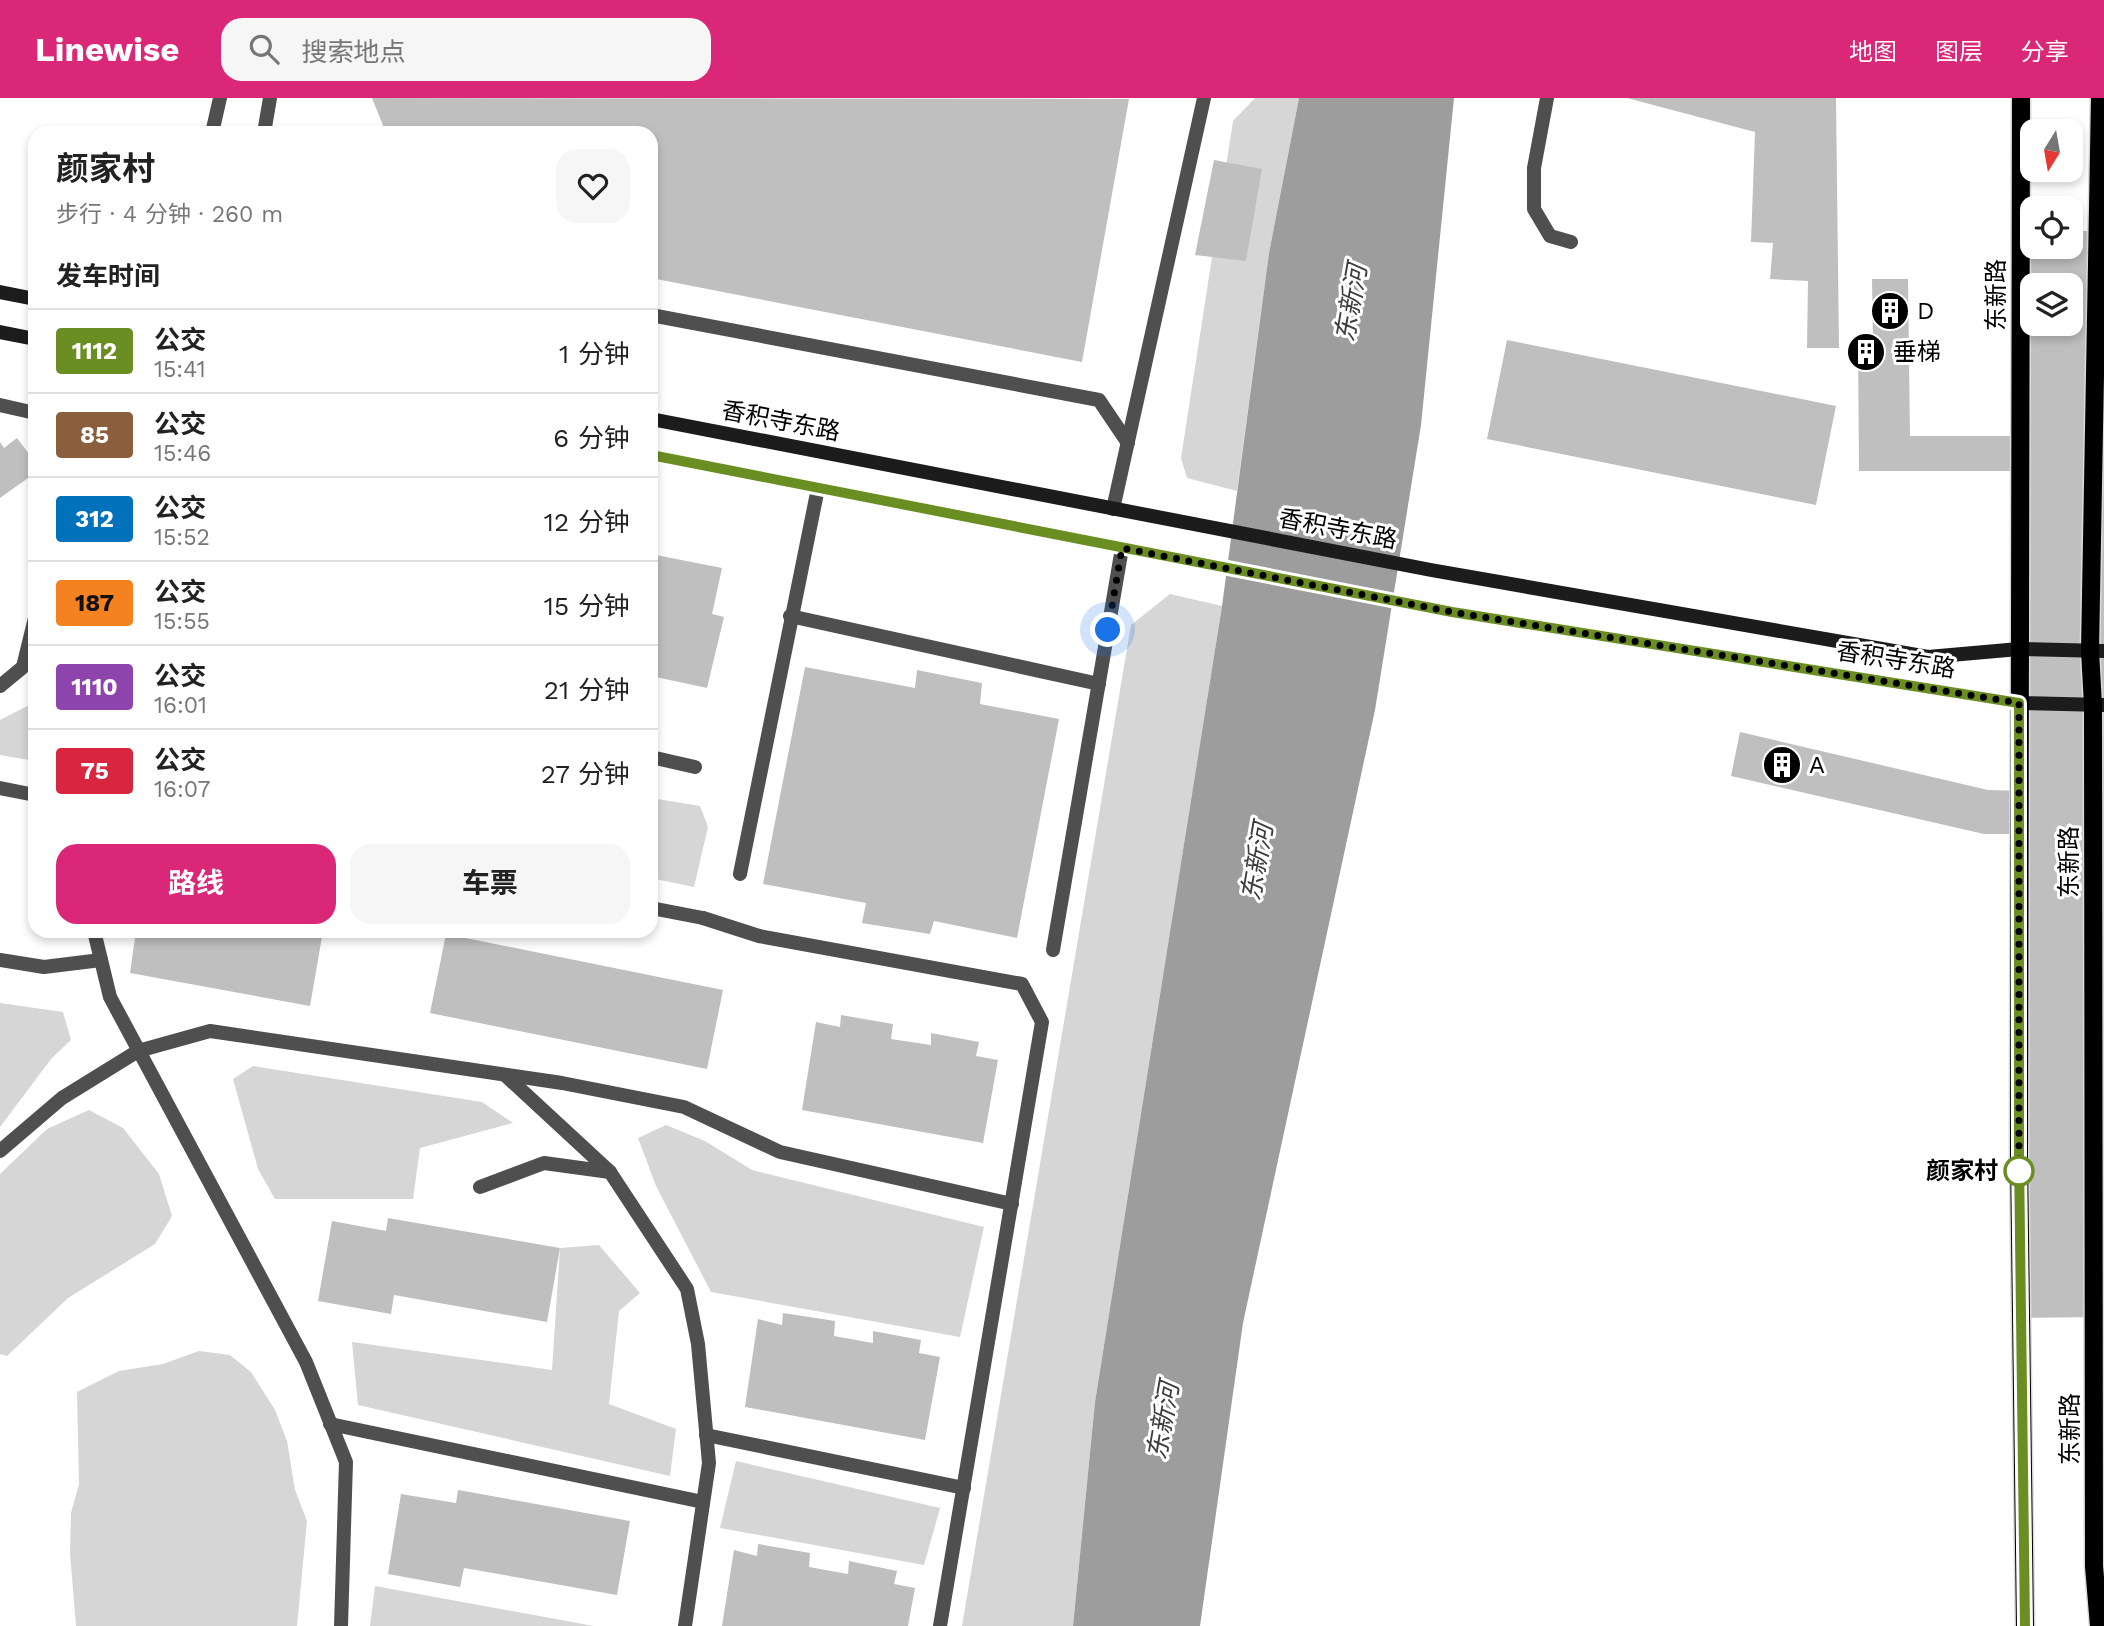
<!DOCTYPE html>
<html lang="zh">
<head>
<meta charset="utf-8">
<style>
	:root { --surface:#fff; --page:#f6f6f6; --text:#222; --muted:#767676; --line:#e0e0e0; --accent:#db2777 }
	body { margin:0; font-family:"Work Sans","Noto Sans SC",sans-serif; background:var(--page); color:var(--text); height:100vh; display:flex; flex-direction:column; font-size:26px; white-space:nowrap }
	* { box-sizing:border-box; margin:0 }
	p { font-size:23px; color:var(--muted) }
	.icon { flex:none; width:38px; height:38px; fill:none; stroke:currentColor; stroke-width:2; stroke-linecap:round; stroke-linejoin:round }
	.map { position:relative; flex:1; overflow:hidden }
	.sheet { position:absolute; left:28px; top:28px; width:630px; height:812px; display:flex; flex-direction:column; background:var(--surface); border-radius:21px; box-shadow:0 4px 10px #0003 }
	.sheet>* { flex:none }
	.badge { padding:0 14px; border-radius:5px; font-size:24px; line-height:46px }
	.needle { width:46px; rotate:191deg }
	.tools { position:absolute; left:2020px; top:21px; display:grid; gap:14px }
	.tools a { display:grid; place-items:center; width:63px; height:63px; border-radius:14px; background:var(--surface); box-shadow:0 4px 10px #0003; font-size:35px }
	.you { position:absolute; width:35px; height:35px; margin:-18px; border:5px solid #fff; border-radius:50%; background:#1a73e8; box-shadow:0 0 0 10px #1a73e833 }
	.map>.badge { position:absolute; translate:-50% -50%; box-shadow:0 0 0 4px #fff }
	h2 { padding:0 28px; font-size:26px; line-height:63px }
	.round { display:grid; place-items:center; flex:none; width:74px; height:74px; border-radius:21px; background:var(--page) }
	.headline { display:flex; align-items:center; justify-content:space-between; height:119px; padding:0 28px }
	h1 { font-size:33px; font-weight:700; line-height:52px }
	.cta { display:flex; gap:14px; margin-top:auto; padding:14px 28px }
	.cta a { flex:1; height:80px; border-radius:21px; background:var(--accent); color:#fff; font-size:28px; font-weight:700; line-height:80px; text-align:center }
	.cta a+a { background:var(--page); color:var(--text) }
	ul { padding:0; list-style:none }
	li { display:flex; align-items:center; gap:21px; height:84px; padding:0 28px; border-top:2px solid var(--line) }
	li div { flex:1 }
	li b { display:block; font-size:26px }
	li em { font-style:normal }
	li .badge { min-width:77px; font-weight:700; text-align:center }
	header { display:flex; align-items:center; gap:42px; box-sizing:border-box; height:98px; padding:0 35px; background:var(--accent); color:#fff }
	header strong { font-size:33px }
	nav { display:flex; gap:38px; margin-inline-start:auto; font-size:24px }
	.search { width:490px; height:63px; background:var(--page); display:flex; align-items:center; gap:18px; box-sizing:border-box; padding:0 24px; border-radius:21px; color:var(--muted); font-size:26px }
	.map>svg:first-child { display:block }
	.green { fill:#d6d6d6 }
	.water { fill:#9d9d9d }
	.building { fill:#bfbfbf; fill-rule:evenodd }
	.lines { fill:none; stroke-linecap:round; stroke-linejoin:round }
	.primary-casing { stroke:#dbdbdb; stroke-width:21 }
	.service { stroke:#4f4f4f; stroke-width:14 }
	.minor { stroke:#4f4f4f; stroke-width:14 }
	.secondary { stroke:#1c1c1c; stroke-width:14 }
	.primary { stroke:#000; stroke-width:18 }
	.line-casing { stroke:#fff; stroke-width:16 }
	.line { stroke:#6b8e23; stroke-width:10 }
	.walk { stroke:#000; stroke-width:7; stroke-dasharray:0 12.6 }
	.stop-dot { fill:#fff; stroke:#6b8e23; stroke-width:3.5 }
	.labels { text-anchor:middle; stroke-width:6; stroke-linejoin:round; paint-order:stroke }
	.street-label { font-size:24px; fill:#000; stroke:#fff }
	.poi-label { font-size:24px; fill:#000; stroke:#fff; text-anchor:start }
	.stop-label { font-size:24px; font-weight:bold; fill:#000; stroke:#fff; text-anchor:end }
	.water-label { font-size:26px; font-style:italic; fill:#3e3e3e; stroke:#fff }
</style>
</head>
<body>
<header>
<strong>Linewise</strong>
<div class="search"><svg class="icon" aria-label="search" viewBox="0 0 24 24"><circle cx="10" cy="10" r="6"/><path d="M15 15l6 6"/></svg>搜索地点</div>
<nav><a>地图</a><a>图层</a><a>分享</a></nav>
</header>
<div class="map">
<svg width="2104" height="1528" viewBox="0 0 2104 1528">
	<rect width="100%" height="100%" fill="#fff"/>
	<g class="green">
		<polygon points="1255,0 1299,0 1269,155 1237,393 1187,380 1181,360 1233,23"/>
		<polygon points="1170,496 1222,508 1095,1304 1073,1528 962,1528 1131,527"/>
		<polygon points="35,604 35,663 0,657 0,622"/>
		<polygon points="651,700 700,708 708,729 694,789 651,780"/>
		<polygon points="0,905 63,914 71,942 51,961 0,1029"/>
		<polygon points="253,968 482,1004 513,1025 420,1050 413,1101 275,1101 258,1071 233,981"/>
		<polygon points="89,1012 123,1030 159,1076 172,1118 155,1146 68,1200 7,1258 0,1256 0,1076 47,1031"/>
		<polygon points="666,1027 705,1043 752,1072 984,1129 960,1239 711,1194 656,1088 638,1040"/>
		<polygon points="599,1147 640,1195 619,1213 609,1306 676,1331 670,1378 358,1307 352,1244 552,1272 560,1150"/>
		<polygon points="199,1253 230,1257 251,1274 275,1312 287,1343 295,1392 307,1423 297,1528 76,1528 70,1455 71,1415 79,1386 77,1294 119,1273 163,1266"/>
		<polygon points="736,1363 940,1410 924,1467 720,1430"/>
		<polygon points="375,1488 594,1528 370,1528"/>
	</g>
	<polygon class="water" points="1299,0 1454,0 1421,327 1375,612 1243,1225 1200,1528 1073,1528 1095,1304 1222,508 1269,155"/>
	<g class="building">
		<polygon points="372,0 1129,1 1082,264 651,180 651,35 386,35"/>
		<polygon points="1627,0 1836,0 1839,250 1807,250 1808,183 1770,181 1773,145 1751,144 1755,34"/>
		<polygon points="1214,62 1262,71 1246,163 1195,157"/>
		<path d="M2070,133H2104V1219L2013,1220L2011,1132L2029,1130L2026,911L2029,736H1984L1731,678L1740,634L1988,692L2030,693L2028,373H1859L1858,246L1873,244L1872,181H1908L1910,338H2028L2016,134H2032V149H2070ZM2032,187H2070V226H2032Z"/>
		<polygon points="1507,242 1836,308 1816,407 1487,341"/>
		<polygon points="17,340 35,364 35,375 0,400 0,344 4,350"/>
		<polygon points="651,456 722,470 712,516 724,519 707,590 651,578"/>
		<polygon points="805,569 915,590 917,572 982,585 980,606 1059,621 1017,840 934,823 930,836 862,825 866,805 763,786"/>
		<polygon points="136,833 323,833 310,908 130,875"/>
		<polygon points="446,836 723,892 707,971 430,915"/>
		<polygon points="841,917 893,926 891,941 931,947 931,935 979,944 976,958 998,962 983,1045 802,1012 816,924 840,929"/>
		<polygon points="388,1120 560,1150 547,1224 394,1197 391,1216 318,1203 332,1123 386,1133"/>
		<polygon points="783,1215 835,1223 834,1238 873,1245 873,1233 921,1242 919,1255 940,1259 925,1342 745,1309 758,1221 782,1227"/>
		<polygon points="458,1392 630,1423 617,1497 464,1470 460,1489 388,1476 401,1396 456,1405"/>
		<polygon points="758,1446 810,1455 809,1469 848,1476 849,1463 897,1473 894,1486 915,1490 908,1528 722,1528 734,1452 757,1458"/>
	</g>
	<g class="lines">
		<defs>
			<g id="primary">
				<polyline points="2021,0 2019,1060 2025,1528"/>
				<polyline points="2099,1528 2094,1468 2093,607 2090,553 2100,0"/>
			</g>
		</defs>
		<use href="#primary" class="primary-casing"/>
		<g class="service">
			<polyline points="1547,0 1534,70 1534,111 1550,138 1571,144"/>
			<polyline points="264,35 270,0"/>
			<polyline points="651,217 1099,302 1128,345"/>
			<polyline points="0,307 35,315"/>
			<polyline points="1113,411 1204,0"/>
			<polyline points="790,518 1099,586"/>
			<polyline points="0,588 23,569 35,520"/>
			<polyline points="651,659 695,669"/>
			<polyline points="740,776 818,390"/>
			<polyline points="703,820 759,838 1022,886 1042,924 940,1528"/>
			<polyline points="1053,852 1122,450"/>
			<polyline points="0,862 44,869 101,862"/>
			<polyline points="505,977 610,1074 687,1191 698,1246 709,1365 685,1528"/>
			<polyline points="0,1053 62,1000 138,953 210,933 562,985 684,1009 780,1054 1012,1106"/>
			<polyline points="480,1089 544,1065 610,1074"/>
			<polyline points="330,1326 703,1404"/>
			<polyline points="706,1337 964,1390"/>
		</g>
		<g class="minor">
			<polyline points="212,35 220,0"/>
			<polyline points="0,690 35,697"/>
			<polyline points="651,810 703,820"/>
			<polyline points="94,833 110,899 306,1264 346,1364 341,1528"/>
		</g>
		<g class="secondary">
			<polyline points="0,194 35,201"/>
			<polyline points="0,234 35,241"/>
			<polyline points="651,321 1431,472 1928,559 2019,551 2104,553"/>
			<polyline points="651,357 1452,514 2019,605 2104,607"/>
		</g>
		<use href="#primary" class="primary"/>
	</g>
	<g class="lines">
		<defs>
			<polyline id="line" points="651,357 1452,514 2019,605 2019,1060 2025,1528"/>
		</defs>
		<use href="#line" class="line-casing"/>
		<use href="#line" class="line"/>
		<polyline class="walk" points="1108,532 1122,450 1452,514 2019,605 2019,1073"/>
	</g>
	<defs>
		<symbol id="building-disc" viewBox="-11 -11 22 22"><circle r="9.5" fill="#000" stroke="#fff"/><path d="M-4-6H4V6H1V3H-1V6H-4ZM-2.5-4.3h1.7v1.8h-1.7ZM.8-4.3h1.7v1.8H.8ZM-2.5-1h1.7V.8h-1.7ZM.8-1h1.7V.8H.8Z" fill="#fff"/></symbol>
	</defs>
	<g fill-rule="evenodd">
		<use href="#building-disc" x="1868" y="191" width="44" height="44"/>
		<use href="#building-disc" x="1844" y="232" width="44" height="44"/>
		<use href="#building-disc" x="1760" y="645" width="44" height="44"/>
	</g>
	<circle class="stop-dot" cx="2019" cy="1073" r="14"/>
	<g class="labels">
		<g class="street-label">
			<text transform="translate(1996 197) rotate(-90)" y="8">东新路</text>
			<text transform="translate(781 323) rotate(11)" y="8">香积寺东路</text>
			<text transform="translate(1338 431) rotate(11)" y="8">香积寺东路</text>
			<text transform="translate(1896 562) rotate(9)" y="8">香积寺东路</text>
			<text transform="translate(2069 764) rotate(-90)" y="8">东新路</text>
			<text transform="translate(2070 1331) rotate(-90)" y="8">东新路</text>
		</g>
		<g class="poi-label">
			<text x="1917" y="221">D</text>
			<text x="1893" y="262">垂梯</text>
			<text x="1809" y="675">A</text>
		</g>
		<g class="stop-label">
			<text x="1998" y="1081">颜家村</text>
		</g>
		<g class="water-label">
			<text transform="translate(1351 205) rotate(-80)" y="9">东新河</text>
			<text transform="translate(1257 764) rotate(-80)" y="9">东新河</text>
			<text transform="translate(1163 1323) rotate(-80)" y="9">东新河</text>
		</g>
	</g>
</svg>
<div class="tools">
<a><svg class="needle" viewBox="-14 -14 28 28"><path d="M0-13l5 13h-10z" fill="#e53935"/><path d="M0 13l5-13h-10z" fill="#767676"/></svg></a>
<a><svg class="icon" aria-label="locate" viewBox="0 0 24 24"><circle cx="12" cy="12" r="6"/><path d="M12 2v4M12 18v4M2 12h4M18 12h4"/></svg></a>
<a><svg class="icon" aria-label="layers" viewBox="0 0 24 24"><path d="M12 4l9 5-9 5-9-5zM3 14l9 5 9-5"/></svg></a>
</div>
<div class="you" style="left:1108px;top:532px"></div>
<section class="sheet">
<div class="headline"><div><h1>颜家村</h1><p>步行 · 4 分钟 · 260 m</p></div><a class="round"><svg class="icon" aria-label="heart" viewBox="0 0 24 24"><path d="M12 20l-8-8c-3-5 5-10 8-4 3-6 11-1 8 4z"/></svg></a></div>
<h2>发车时间</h2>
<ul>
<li><span class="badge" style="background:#6b8e23;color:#fff">1112</span><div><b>公交</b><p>15:41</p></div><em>1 分钟</em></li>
<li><span class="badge" style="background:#8b5e3c;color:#fff">85</span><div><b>公交</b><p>15:46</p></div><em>6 分钟</em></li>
<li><span class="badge" style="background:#0072bc;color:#fff">312</span><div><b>公交</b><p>15:52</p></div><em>12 分钟</em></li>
<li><span class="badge" style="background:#f58220;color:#111">187</span><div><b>公交</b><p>15:55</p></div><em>15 分钟</em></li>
<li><span class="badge" style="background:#8e44ad;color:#fff">1110</span><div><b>公交</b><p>16:01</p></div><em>21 分钟</em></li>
<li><span class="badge" style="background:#d7263d;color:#fff">75</span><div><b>公交</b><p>16:07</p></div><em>27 分钟</em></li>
</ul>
<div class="cta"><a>路线</a><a>车票</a></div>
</section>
</div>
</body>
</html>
